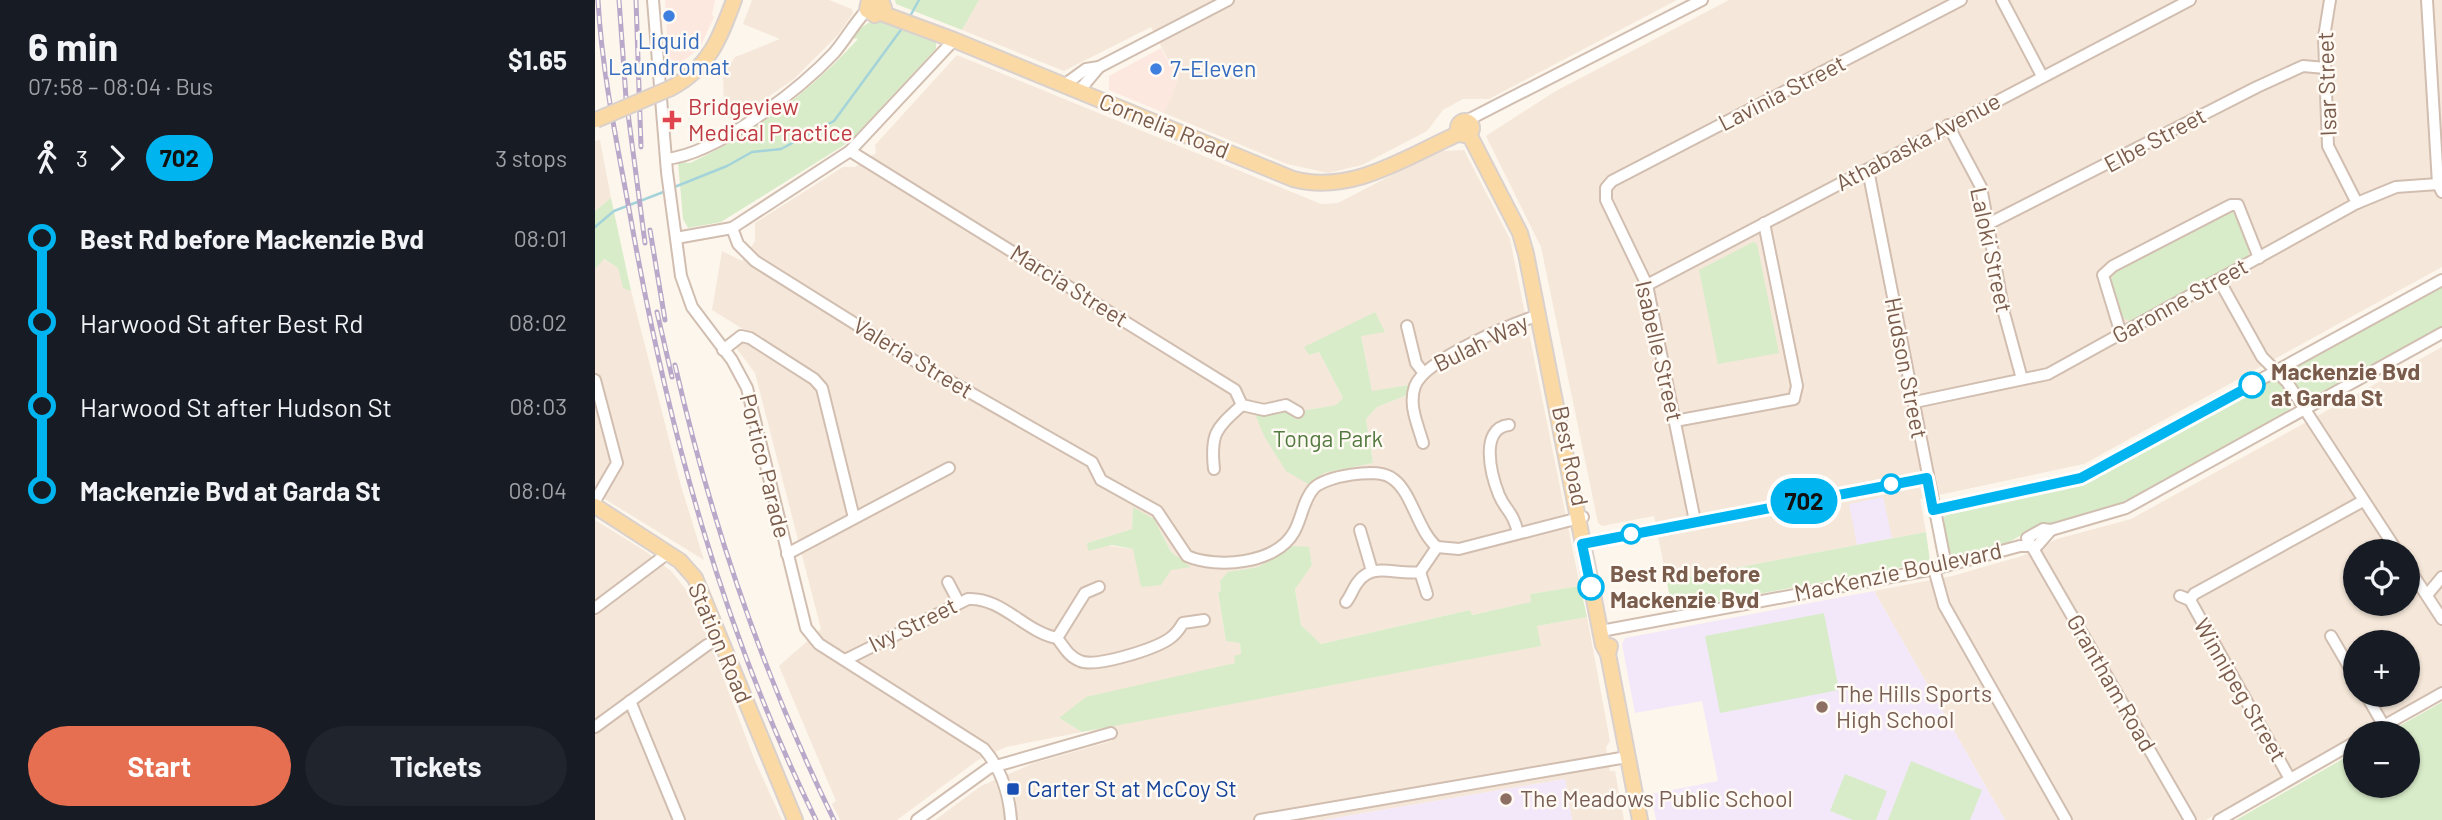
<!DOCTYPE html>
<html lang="en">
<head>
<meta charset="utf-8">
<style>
	:root { --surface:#171b24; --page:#20242c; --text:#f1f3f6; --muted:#9ea1a6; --accent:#e76f51 }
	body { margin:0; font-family:Barlow,sans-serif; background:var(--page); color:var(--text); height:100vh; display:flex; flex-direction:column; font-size:26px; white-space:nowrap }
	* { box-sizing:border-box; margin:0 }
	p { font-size:23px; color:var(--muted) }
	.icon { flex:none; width:38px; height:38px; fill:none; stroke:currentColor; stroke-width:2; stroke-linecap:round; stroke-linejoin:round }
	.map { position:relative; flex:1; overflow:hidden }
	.sheet { display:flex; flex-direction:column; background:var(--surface); width:595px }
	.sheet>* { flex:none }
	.badge { padding:0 14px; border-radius:23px; font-size:24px; line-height:46px }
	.buttons { position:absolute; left:1748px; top:539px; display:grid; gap:14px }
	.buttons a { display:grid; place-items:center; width:77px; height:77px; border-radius:50%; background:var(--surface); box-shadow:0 2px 5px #0004; font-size:35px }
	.map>.badge { position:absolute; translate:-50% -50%; box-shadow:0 0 0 4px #fff }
	.legs { display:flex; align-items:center; gap:10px; height:77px; padding:0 28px; font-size:23px }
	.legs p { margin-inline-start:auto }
	.headline { display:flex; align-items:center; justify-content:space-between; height:119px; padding:0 28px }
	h1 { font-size:38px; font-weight:700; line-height:52px }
	.primary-button { display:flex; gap:14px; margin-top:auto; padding:14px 28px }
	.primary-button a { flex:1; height:80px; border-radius:42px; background:var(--accent); color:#fff; font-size:28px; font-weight:700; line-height:80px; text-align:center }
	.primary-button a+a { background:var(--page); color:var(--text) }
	ul { padding:0 28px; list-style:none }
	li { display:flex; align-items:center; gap:24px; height:84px; font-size:26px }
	li i { display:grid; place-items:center; width:10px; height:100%; margin:0 9px; background:currentColor }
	li i::after { content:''; width:18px; height:18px; margin:-9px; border:5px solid; border-radius:50%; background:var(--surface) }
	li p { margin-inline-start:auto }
	li:first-child i { background:linear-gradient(#0000 50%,currentColor 0) }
	li:last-child i { background:linear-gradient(currentColor 50%,#0000 0) }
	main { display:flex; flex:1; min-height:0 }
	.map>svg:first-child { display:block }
	.residential { fill:#f5e8da; fill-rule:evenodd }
	.commercial { fill:#fde8e0 }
	.education { fill:#f3e8fa }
	.green { fill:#d8ecc9 }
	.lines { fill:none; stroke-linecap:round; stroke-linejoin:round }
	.stream { stroke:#a5d3da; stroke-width:2.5 }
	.minor-casing { stroke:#d1beb0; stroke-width:14 }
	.major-casing { stroke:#dad1cd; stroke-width:18 }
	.minor { stroke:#fff; stroke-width:10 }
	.major { stroke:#fbd9a5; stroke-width:14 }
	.rail-casing { stroke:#b9a8c9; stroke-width:5 }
	.rail { stroke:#fffaf3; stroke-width:2.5; stroke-dasharray:8; stroke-linecap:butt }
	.major-bridge-casing { stroke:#dad1cd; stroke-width:18; stroke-linecap:butt }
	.major-bridge { stroke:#fbd9a5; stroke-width:14 }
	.line-1-casing { stroke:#fff; stroke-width:16 }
	.line-1 { stroke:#00b5ef; stroke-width:10 }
	.shop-dot { fill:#3f7fe0; stroke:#fffaf3; stroke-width:2.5 }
	.health-dot { fill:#e0444e; stroke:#fffaf3; stroke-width:2.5 }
	.stop-1-dot { fill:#fff; stroke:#00b5ef; stroke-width:3.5 }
	.education-dot { fill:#8d6e63; stroke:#fffaf3; stroke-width:2.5 }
	.transit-dot { fill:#1a4fb4; stroke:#fffaf3; stroke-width:2.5 }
	.labels { text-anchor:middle; stroke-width:5; stroke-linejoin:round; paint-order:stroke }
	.shop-label { font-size:23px; fill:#366cbe; stroke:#fffaf3 }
	.street-label { font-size:23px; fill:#7a5c4d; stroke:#fffaf3 }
	.health-label { font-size:23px; fill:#be3a42; stroke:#fffaf3; text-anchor:start }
	.stop-label { font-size:23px; font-weight:bold; fill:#7a5c4d; stroke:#fffaf3; text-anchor:start }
	.park-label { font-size:23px; fill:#537a41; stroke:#fffaf3 }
	.education-label { font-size:23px; fill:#785e54; stroke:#fffaf3; text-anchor:start }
	.transit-label { font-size:23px; fill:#164399; stroke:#fffaf3; text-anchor:start }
</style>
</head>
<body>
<main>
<section class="sheet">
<div class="headline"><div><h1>6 min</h1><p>07:58 – 08:04 · Bus</p></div><b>$1.65</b></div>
<div class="legs"><svg class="icon" aria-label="walk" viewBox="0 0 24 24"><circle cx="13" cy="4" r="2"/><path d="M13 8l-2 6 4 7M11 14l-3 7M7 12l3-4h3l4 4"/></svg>3<svg class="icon" aria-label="forward" viewBox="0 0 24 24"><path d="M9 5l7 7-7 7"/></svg><b class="badge" style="background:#00b5ef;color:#111">702</b><p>3 stops</p></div>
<ul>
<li><i style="color:#00b5ef"></i><b>Best Rd before Mackenzie Bvd</b><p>08:01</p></li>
<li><i style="color:#00b5ef"></i><span>Harwood St after Best Rd</span><p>08:02</p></li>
<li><i style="color:#00b5ef"></i><span>Harwood St after Hudson St</span><p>08:03</p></li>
<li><i style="color:#00b5ef"></i><b>Mackenzie Bvd at Garda St</b><p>08:04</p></li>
</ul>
<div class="primary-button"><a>Start</a><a>Tickets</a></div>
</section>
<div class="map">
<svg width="1847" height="820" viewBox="0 0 1847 820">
	<rect width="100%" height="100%" fill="#fdf6ec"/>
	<g class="residential">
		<polygon points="157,0 234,0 257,9 258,13 243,35 199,79 137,122 129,109 128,77 140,57 185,39 148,24"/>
		<polygon points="384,0 1082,0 894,99 868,99 848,110 832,131 767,165 733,173 692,164 569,113 583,79 556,27 469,71 367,30"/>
		<polygon points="1134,0 1847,0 1847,267 1489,464 1325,499 1331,532 1075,580 1071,577 1059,516 1007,526 1003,523 946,247 891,136 959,92"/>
		<path d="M362,55L726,204L743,203L843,151L869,150L915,239L985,586L935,594L937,602L876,615L875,610L726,644L706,625L700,588L717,565L714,548L698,547L663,567L634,572L625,581L626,591L623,592L631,640L645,642L646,654L640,663L464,718L487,732L411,747L383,760L302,820H245L237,804L241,801L184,666L226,629L160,373L139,345L152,340L156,334L117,310L127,251L147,261L160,241V223L248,167H260L281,153L280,145ZM780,312L766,336L777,392L813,385L812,395L782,407L771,419L778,463L729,473L713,483L690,467L670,415L689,411L702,417L706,411L741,405L748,398L724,352L714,355ZM538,508L563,526L576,552L594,566L576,570L538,549L492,543L537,529Z"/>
		<polygon points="5,140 16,198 0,211 0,141"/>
		<polygon points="8,259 23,268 28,287 36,291 86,486 109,560 0,493 0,269"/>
		<path d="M1847,347V686L1611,820H1410L1279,591L1357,576L1427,556L1462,539L1536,519ZM1760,551H1813V604H1760ZM1760,642H1813V695H1760Z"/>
		<polygon points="0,520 50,551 76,571 90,588 103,612 160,761 187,820 0,820"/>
		<polygon points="992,617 1015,741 1011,747 1015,771 1020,771 1029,820 977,820 970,779 728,820 340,820 386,786 439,763 517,741 515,726 945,646 942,626"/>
	</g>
	<g class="commercial">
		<polygon points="70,0 120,0 117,15 119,17 108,41 100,52 74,72"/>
		<polygon points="566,48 583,80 569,113 514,90 514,76"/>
	</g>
	<g class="education">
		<polygon points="1288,497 1297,538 1262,545 1254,504"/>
		<polygon points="1279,591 1410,820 1061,820 1056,794 1123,781 1107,701 1040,713 1027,644 1030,638"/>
		<polygon points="970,779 977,820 728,820"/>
	</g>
	<g class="green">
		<polygon points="300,0 384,0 367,30 301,4"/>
		<path d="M285,20L341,42V49L254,142L126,222L93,228L88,219L83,162L95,163C161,132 214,93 263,39L256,38C263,29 274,20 285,20Z"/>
		<polygon points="16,198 36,291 28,288 23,268 9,259 0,269 0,211"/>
		<path d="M1637,211C1647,223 1658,246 1652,260L1537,322L1527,318L1515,282L1520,270Z"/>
		<polygon points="1158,242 1162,244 1184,353 1123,364 1104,270"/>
		<path d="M1847,284V327L1718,399C1705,395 1695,381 1698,368Z"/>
		<polygon points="780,312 790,332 766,336 777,391 814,385 812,395 782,407 771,419 778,463 729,473 713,484 691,471 669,436 660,414 675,415 689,411 702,417 706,411 741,405 748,398 724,352 714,355 709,347"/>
		<polygon points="1678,379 1684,380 1699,402 1696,410 1529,503 1439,528 1414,542 1362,556 1353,553 1347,522 1352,511 1492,480"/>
		<polygon points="538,507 559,519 576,552 596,567 576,570 566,585 546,587 538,549 517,545 493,551 492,543 537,529"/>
		<polygon points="1331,532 1335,562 1077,610 1071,577 1076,580"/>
		<polygon points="698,546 714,547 717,565 700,589 706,625 726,644 875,610 877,615 936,602 935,594 985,586 992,617 942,626 946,646 487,732 464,718 491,697 640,663 639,656 646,654 645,643 631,641 623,592 626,591 625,581 633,572 663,567"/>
		<polygon points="1229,613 1244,690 1125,713 1110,636"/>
		<polygon points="1847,702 1847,820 1641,820 1760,752 1760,786 1813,786 1813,733 1792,733"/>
		<polygon points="1316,761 1387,790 1375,820 1293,820"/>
		<polygon points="1250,774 1292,791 1281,820 1258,820 1235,811"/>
	</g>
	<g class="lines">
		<g class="stream">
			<polyline points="314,18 324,0"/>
			<polyline points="77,188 132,166 157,152 186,149 239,121 308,27"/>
			<polyline points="0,227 19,211 71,191"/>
		</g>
		<defs>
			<g id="minor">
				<path d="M58,0L72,172L86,276L97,307L137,360L152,388L211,628L224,644L389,749C407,770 414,793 416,820"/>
				<polyline points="1407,0 1447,76"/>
				<polyline points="1735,0 1729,37 1733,146 1762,203"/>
				<polyline points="1832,0 1843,184 1847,192"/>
				<polyline points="469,85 491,69 504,67 633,0"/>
				<polyline points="484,91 504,67"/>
				<polyline points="871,121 1107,0"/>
				<polyline points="1353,125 1386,187 1409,313 1427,379"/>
				<polyline points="255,151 640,390 647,405 669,410 691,405 703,412"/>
				<path d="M71,159C122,154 204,90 239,53C251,39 260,22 272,10"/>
				<polyline points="1273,170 1351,566"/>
				<polyline points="1393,224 1662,87 1708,66 1730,68"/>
				<path d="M137,228L143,244L160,261L318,360L497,462L506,480L562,511L592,556C622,569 681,564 699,532C707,518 708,500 719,488C731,476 781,468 795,477C817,489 821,529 842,547"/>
				<polyline points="81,238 137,228 255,151 359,40"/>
				<polyline points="1624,280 1667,357 1692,382 1802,551"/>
				<polyline points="1052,285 1595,0"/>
				<polyline points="812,326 821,363 828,372"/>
				<polyline points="1526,334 1508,275 1518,266 1636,205 1643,205 1664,258"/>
				<polyline points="128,350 146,336 155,338 219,379 227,388 259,518"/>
				<polyline points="0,380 22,463 0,501"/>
				<polyline points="1320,402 1453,374 1762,203 1801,187 1843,184"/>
				<polyline points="1080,421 1199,399 1202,386 1169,223"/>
				<path d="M914,425C884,428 896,475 904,495C910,510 918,511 923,533"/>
				<path d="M828,443C823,425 813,405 820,386C830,359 917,324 944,315"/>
				<path d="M619,469C615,432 622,428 647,405"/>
				<polyline points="1338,510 1486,478 1847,280"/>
				<polyline points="1100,521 1052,285 1011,200 1011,188 1017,181 1366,0"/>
				<polyline points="765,530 777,571"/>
				<polyline points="987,544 1332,478"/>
				<polyline points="842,547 864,549 988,517"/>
				<polyline points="192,554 354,468"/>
				<polyline points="1813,567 1847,619"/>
				<polyline points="1339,569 1349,605 1471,820"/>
				<polyline points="825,572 832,594"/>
				<polyline points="353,582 364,603"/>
				<polyline points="1832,595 1847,577"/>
				<polyline points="1585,596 1595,600 1695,779"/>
				<polyline points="1595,600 1599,594 1768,501"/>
				<path d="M751,602C756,596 758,588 763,582C778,561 802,576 825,572L842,547"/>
				<polyline points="0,608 73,553"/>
				<polyline points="1006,631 1339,569 1425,546 1442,546 1456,530"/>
				<polyline points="1736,636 1760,677"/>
				<path d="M462,638C469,647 474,657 485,661C501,668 559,649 574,639C580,635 584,630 588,623L609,620"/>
				<polyline points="462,638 490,593 504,587"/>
				<path d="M250,660L373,599C407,597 430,632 462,638"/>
				<polyline points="1771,695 1789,726"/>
				<polyline points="35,701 84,820"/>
				<polyline points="0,727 112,645 125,639"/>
				<polyline points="1776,733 1847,693"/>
				<polyline points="322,820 394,768 516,733"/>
				<polyline points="665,820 1032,757"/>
				<polyline points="1595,820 1432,538 1448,529 1456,530 1531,508 1847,333"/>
				<polyline points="1624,820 1760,742"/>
			</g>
			<g id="major">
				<polyline points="274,0 272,10 280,15 289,8 286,0"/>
				<path d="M286,13L359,40L698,179C758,195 812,156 865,133"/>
				<path d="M76,88C114,68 125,38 139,0"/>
				<circle cx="870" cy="128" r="7"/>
				<polyline points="874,134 925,233 931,254 1008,645 1013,654"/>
				<polyline points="0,506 85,561 100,578 200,820"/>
				<polyline points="1015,646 1013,654 1045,820"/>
			</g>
		</defs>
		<use href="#minor" class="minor-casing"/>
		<use href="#major" class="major-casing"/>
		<use href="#minor" class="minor"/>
		<use href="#major" class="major"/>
		<defs>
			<g id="rail">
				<path d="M3,0C7,74 23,148 36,220C73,428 127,629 221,820"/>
				<polyline points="24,0 31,98 50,243"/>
				<polyline points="41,0 46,147"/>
				<polyline points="55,230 70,320"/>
				<polyline points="62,312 77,377"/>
				<path d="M80,365C116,522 168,675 239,820"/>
			</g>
		</defs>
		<use href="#rail" class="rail-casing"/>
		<use href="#rail" class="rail"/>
		<defs>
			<polyline id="major-bridge" points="1,120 76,88"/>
		</defs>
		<use href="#major-bridge" class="major-bridge-casing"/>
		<use href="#major-bridge" class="major-bridge"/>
	</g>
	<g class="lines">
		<defs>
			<polyline id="line-1" points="996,587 987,544 1332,478 1338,510 1486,478 1657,385"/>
		</defs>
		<use href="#line-1" class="line-1-casing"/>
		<use href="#line-1" class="line-1"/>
	</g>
	<g class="shop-dot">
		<circle cx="74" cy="16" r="7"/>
		<circle cx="561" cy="69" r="7"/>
	</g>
	<path class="health-dot" d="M73.5 109.5h7v7h7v7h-7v7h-7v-7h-7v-7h7z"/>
	<g class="stop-1-dot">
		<circle cx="1657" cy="385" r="12"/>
		<circle cx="1296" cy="484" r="9"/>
		<circle cx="1036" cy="534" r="9"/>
		<circle cx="996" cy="587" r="12"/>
	</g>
	<g class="education-dot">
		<circle cx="1227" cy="707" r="7"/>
		<circle cx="911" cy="799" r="7"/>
	</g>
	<rect class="transit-dot" x="411" y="782" width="14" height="14" rx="3.5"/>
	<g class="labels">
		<g class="shop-label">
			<text x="74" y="49">Liquid<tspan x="74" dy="26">Laundromat</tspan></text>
			<text x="575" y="77" text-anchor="start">7-Eleven</text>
		</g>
		<g class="street-label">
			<text transform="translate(1732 84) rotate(-92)" y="8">Isar Street</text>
			<text transform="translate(1187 93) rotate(-27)" y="8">Lavinia Street</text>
			<text transform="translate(569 126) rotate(22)" y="8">Cornelia Road</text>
			<text transform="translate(1560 140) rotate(-28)" y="8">Elbe Street</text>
			<text transform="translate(1323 142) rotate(-28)" y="8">Athabaska Avenue</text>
			<text transform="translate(1396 250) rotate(78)" y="8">Laloki Street</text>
			<text transform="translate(474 286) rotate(32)" y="8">Marcia Street</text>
			<text transform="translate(1585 301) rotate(-29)" y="8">Garonne Street</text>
			<text transform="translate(886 343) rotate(-26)" y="8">Bulah Way</text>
			<text transform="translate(1064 351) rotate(77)" y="8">Isabelle Street</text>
			<text transform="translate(318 358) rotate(31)" y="8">Valeria Street</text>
			<text transform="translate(1311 368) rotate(79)" y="8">Hudson Street</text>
			<text transform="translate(975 456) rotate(78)" y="8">Best Road</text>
			<text transform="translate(170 466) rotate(76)" y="8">Portico Parade</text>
			<text transform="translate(1303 572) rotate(-12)" y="8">MacKenzie Boulevard</text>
			<text transform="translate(318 625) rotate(-26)" y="8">Ivy Street</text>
			<text transform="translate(125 643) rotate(67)" y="8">Station Road</text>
			<text transform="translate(1516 683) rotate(60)" y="8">Grantham Road</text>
			<text transform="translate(1645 690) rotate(60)" y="8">Winnipeg Street</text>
		</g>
		<g class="health-label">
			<text x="93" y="115">Bridgeview<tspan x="93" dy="26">Medical Practice</tspan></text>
		</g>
		<g class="stop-label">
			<text x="1676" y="380">Mackenzie Bvd<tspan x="1676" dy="26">at Garda St</tspan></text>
			<text x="1015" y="582">Best Rd before<tspan x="1015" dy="26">Mackenzie Bvd</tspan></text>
		</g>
		<g class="park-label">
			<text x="733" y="447">Tonga Park</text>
		</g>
		<g class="education-label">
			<text x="1241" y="702">The Hills Sports<tspan x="1241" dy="26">High School</tspan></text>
			<text x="925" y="807">The Meadows Public School</text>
		</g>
		<g class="transit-label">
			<text x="432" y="797">Carter St at McCoy St</text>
		</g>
	</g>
</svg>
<div class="buttons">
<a><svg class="icon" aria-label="locate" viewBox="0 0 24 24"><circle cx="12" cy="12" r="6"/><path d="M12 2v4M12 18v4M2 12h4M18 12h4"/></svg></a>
<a>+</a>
<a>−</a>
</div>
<b class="badge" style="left:1209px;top:501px;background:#00b5ef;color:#111">702</b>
</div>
</main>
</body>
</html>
